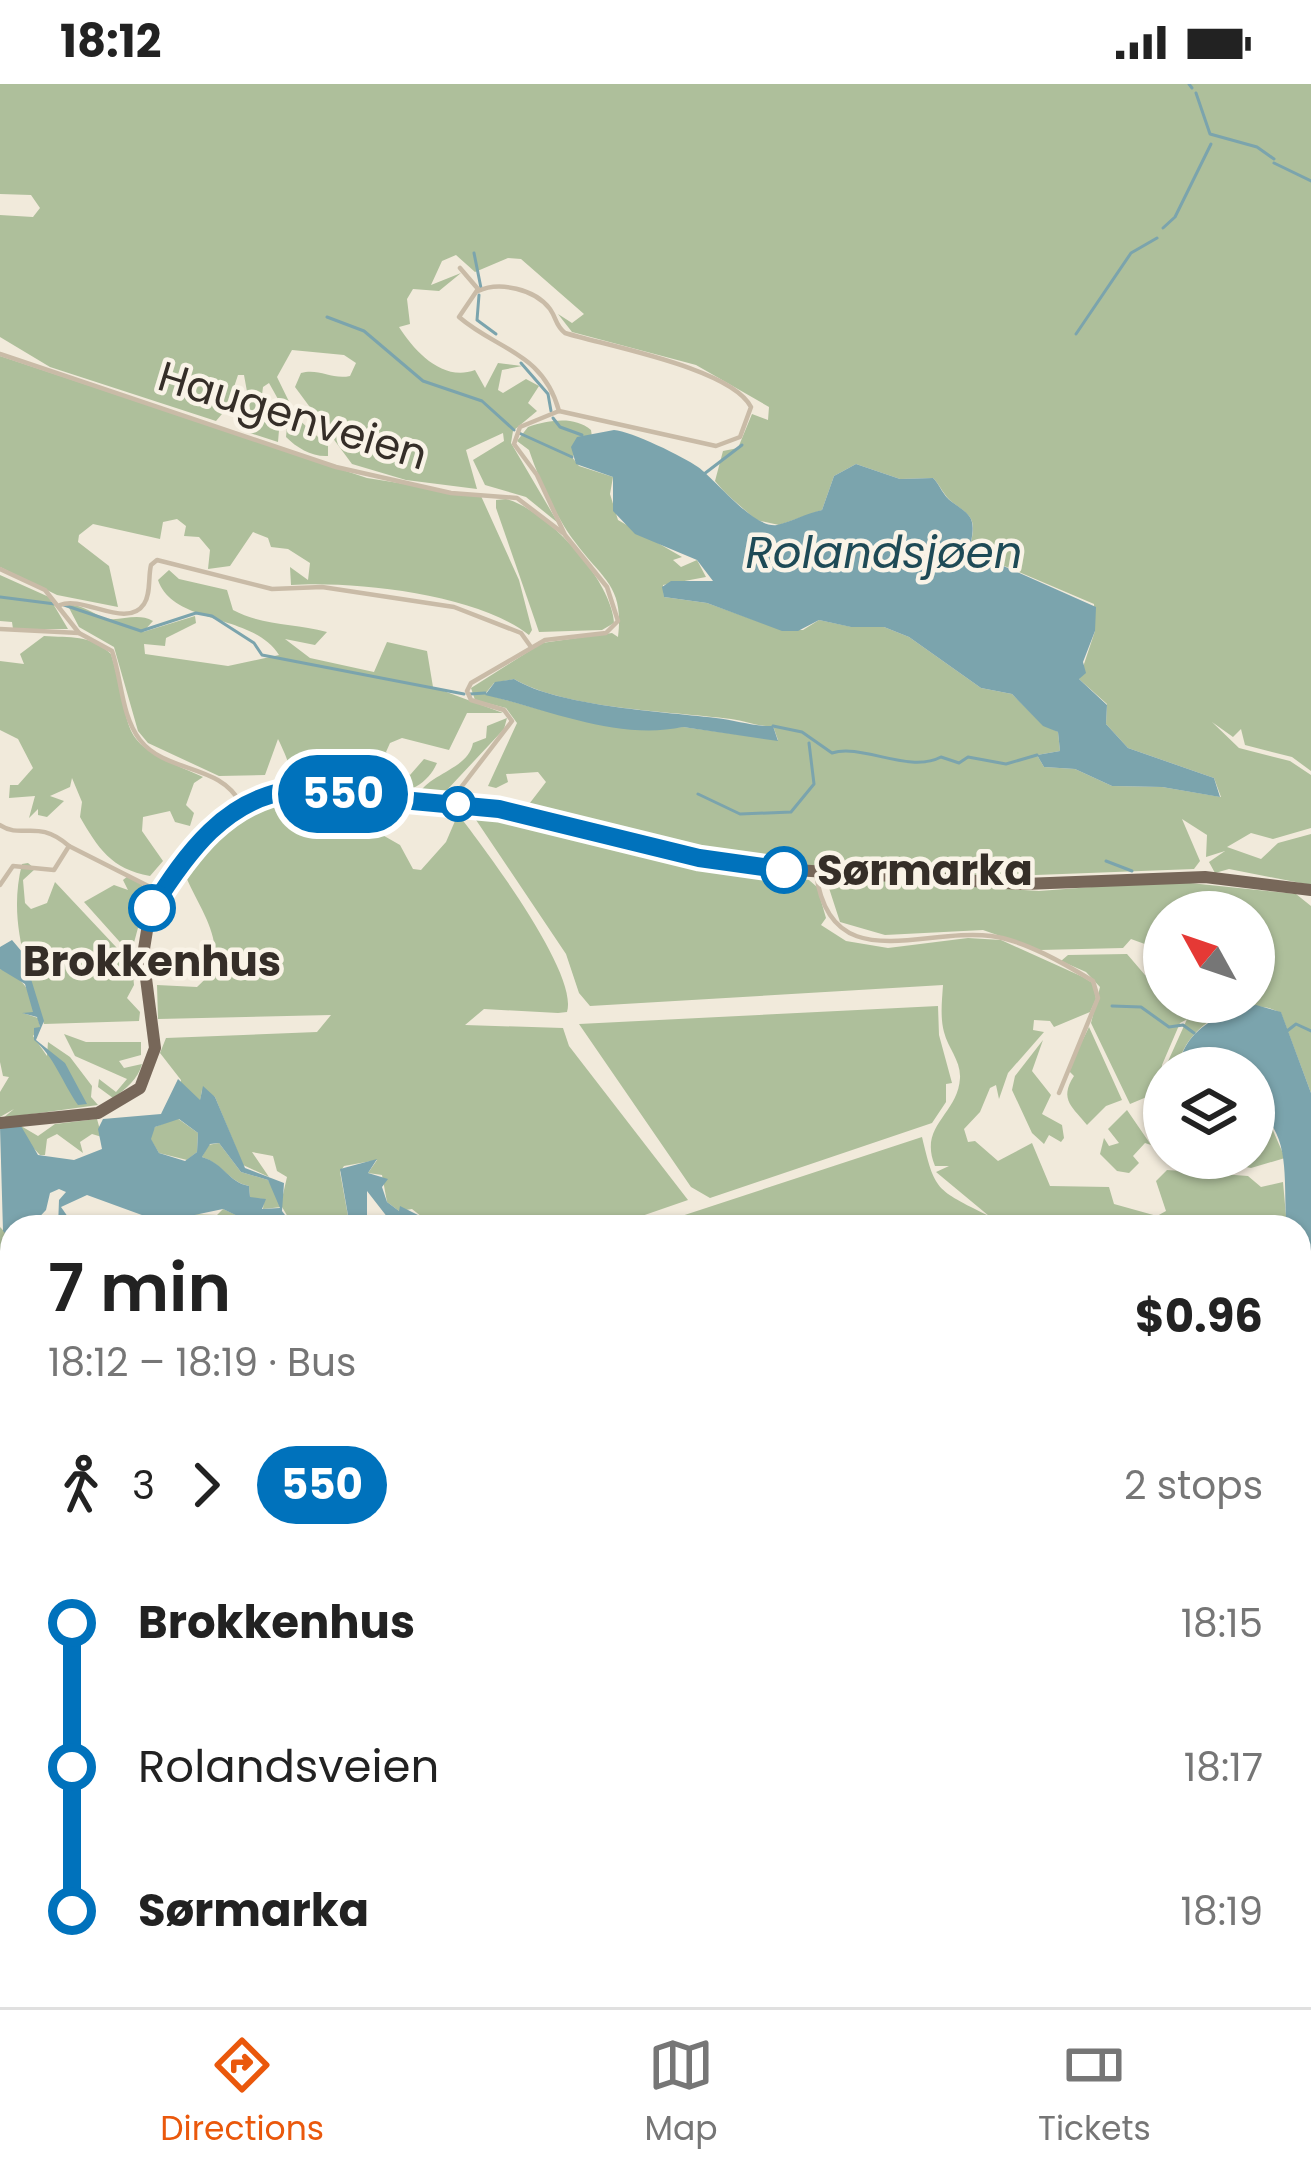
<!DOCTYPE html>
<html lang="en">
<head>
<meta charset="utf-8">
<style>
	:root { --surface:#fff; --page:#f6f6f6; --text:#222; --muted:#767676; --line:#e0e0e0; --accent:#ea580c }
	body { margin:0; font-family:Poppins,sans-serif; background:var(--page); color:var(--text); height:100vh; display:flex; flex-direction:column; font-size:45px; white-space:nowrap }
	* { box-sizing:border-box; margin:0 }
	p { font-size:39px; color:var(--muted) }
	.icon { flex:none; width:66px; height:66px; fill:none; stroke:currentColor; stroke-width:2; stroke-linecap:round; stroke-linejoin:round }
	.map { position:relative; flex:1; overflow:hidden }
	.panel { position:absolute; left:0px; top:1131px; width:1311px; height:792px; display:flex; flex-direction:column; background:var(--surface); border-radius:36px 36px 0 0; box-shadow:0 3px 9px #0004 }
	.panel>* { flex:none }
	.badge { padding:0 24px; border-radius:39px; font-size:42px; line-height:78px }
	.needle { width:78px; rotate:310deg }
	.fabs { position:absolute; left:1143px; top:807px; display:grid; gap:24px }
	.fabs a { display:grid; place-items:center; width:132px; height:132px; border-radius:50%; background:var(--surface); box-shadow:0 3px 9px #0004; font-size:60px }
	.map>.badge { position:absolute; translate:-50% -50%; box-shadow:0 0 0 6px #fff }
	.legs { display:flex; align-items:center; gap:18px; height:132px; padding:0 48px; font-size:39px }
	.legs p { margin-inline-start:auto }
	.overview { display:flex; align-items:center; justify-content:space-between; height:204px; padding:0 48px }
	h1 { font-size:66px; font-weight:600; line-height:90px }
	ul { padding:0 48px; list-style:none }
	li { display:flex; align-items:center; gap:42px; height:144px; font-size:45px }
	li i { display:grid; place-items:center; width:18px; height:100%; margin:0 15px; background:currentColor }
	li i::after { content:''; width:30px; height:30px; margin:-15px; border:9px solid; border-radius:50%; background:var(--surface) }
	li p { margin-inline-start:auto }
	li:first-child i { background:linear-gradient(#0000 50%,currentColor 0) }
	li:last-child i { background:linear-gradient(currentColor 50%,#0000 0) }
	.status { display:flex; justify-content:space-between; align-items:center; height:84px; padding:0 60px; background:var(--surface); direction:ltr }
	.status svg { height:33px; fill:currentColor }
	.menu { display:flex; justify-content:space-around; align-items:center; height:168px; border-top:3px solid var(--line); background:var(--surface); font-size:33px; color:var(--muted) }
	.menu a { display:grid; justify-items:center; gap:6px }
	.menu .selected { color:var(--accent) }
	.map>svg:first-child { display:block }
	.green { fill:#aebf9b; fill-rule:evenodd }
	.water { fill:#7ba4ad; fill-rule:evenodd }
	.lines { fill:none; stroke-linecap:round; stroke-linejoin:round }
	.stream { stroke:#7ba4ad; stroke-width:3 }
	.street { stroke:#c9bba7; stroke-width:4.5 }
	.secondary { stroke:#9c8b79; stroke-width:9 }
	.primary { stroke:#776759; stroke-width:12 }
	.line-1-casing { stroke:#fff; stroke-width:27 }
	.line-1 { stroke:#0072bc; stroke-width:18 }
	.stop-1-dot { fill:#fff; stroke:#0072bc; stroke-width:6 }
	.labels { text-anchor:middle; stroke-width:9; stroke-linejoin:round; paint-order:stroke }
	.street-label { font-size:42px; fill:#352e28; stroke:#f9f3e7 }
	.stop-label { font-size:42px; font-weight:bold; fill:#352e28; stroke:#f9f3e7; text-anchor:start }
	.water-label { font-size:45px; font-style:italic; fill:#1e4a56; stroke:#f9f3e7 }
</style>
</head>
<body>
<div class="status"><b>18:12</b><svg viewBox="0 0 49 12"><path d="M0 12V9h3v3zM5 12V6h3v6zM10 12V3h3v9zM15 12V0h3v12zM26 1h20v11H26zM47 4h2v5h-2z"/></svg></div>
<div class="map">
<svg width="1311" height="1923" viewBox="0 0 1311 1923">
	<rect width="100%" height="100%" fill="#f1eadb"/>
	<g class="green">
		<path d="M0,0H1311V687L1292,673L1245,661L1241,645L1233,653L1212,638L1239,664L1290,677L1311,691V744L1273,755L1251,749L1227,763L1261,775L1278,759L1311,750V801L1229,785L1215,789L1209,778L1225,767L1206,773L1207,751L1182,735L1200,777L1194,785L984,793L776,779L497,720L526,724L546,698L538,688L506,690L508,698L496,704L488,702L517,639L506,624L475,616L471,604L542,559L612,549L618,553C624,502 604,497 575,458C557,435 538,393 529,366L517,357L528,343C550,336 574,332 591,346L592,353L572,373L579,382L613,393L610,410L618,436L682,473L673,476L681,483L697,476L706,493L663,501L664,513L707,519L782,546H803L819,536L852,543H884L909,553L981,604L1012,610L1040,638L1058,648L1060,667L1037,671L1044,683L1075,685L1112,702L1162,703L1221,713L1214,694L1128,664L1106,640L1107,620L1079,595L1095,547L1094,520L981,472L971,458C977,433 969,431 952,418C944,412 940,401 933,394L900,395L856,380L834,392L822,426L779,441L756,436C741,422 727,412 715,397L723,367L738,364L752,330L768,336L769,323L696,281L572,248L558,230L572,239L584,230L521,175L508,174L475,188L456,171L442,177L431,201L461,189L439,207L413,205L407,215L410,240L399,243C415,268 443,298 475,286L485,304L498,279L522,282L502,286L498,306L503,309L526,295L539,302L528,319L537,327L513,347L511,359L558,439L526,413L485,401L473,376L504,357L503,349L466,366L477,405L406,396L352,380L295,303L301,289C319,284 332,296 350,292L356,279L344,271L292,266L277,293L297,334L328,362V372C312,373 297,364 286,353L288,333L269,299L263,303L259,335L279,346L278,358L244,347L250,324L244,291H238L227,324L216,337L50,283L0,253V131L33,133L40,124L31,111L0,110ZM514,595C566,625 668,627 731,635C746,637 758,643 773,642L778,656L683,643C617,649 548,628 485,610L494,599Z"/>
		<path d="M0,272L367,394L481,412L519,496L532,546L529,551C477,510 356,497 291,501L290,483L308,496L310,479L288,465L271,463L268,454L253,448L230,482L208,485L210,466L199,453L184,452L186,442L177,435L163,438L160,455L93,440L79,451L78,458L109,482L118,523L57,511L0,483Z"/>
		<path d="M506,415C547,426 611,495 614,539L602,546L539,548L496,424V416Z"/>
		<path d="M169,486L179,495L227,506L233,526C263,542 294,539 327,548L315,561L285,555L310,574L374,588L387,558L427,567L433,603L503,629H467L449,666L402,654L390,659L386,668L410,691L424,675L437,679C427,702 404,712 380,710L383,682L356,676L341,705C285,700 299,697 278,655L265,691L219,692L148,659L138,647L114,563L79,543L67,520C83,521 94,530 102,533C117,540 135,527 153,537L143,548L195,532L196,539L166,554L165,562L144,560L145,570L228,582L279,571C253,529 173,541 158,496Z"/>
		<polygon points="0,491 49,513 68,545 13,545 12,538 0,537"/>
		<path d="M44,552C70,554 90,550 111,570C137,657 112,654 203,693L194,699L186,721L194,729L190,742L175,738L170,727L143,733L142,747L163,777L150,792C111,785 98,764 80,733L82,718L72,694L70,703L50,712L64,717L47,733L38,731V725L29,734L35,712L9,714L10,701H18L33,684L18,655L0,646V577L24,580L20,570Z"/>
		<path d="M507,634L504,645L446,707L435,714L417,713C428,689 468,686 473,659L486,654L487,642Z"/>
		<path d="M288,712L374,718L381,728L379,749L400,761L413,785L421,786L446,758L458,730C484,764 579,889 567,928L558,929L484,925L465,941L563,944L569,962L688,1116L610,1143H423L422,1133L412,1125L399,1127L387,1118L382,1091L368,1089L377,1076L344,1082L340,1088L350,1143H294L282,1123L263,1125L264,1115L250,1114L249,1102C229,1098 223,1080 202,1073L208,1061L219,1059L241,1088L268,1096L281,1119L287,1093L277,1087L273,1072L252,1068L269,1093L243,1081L215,1013L202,1006L200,1017L180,1002L181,996L160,969L166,954L317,948L331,931L158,935L157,901L197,903C236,871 201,828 187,795C206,751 239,718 288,712Z"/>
		<path d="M470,727L514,733L695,780L809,796L817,803L826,834L821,841L846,857L888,864L968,854L1001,856L1083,893L1094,900L1096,915L1090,928L1054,943L1050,937L1034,936L1033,946L1044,948L1008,989L999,1015L996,1001L990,1004L980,1028L964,1045L968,1058L975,1057L998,1077L1032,1059L1050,1102L1109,1103L1114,1120L1157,1132L1166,1127L1156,1097L1167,1086L1248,1092L1261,1103L1283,1098L1287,1143H648L922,1053C935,1107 935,1105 989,1132L936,1088L949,1082H935C918,1041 958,1031 960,994C961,977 948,964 944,948C940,933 942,917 943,901L590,922L579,909L566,870Z"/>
		<path d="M28,779L35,785L23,796L25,819L31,825L47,819L55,798L132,880L134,901L127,914L140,928L139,937L44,940C29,888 7,839 22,780Z"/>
		<polygon points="128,792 142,801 145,818 132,866 127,866 84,818 114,801 128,806 123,796"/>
		<path d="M877,796L1039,807L1171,797L1296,810L1311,822V1009L1281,929C1242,907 1183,942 1178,984H1165L1188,933L1228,918H1254V906L1266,893L1257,886L1262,895L1254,904V828H1164V867L1131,855L1123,864L1040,866L983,846L885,851L840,838L828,801Z"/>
		<polygon points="1127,870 1145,891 1160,893 1164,886 1164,918 1220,918 1180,939 1162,981 1161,1007 1130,1020 1091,939 1100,903 1086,888 1061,877 1068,871"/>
		<path d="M0,885C20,892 34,906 33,929H23L38,934L40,943L33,952L47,972L48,958L70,973L92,1002L91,1013L98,1021L3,1034L14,1025L0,1033V1008L9,993L3,992L0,978Z"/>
		<polygon points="938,922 939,951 952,999 946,1000 946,1018 932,1039 710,1114 691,1103 579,940"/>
		<path d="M1089,943L1122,1016L1106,1022L1087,1041C1074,1024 1058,1016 1074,992L1068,986Z"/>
		<path d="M64,950L86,958H141V971L119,977L124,984L142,980C138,995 126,1005 113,1014L98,1003L99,995L116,1008L127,995L75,972Z"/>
		<polygon points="1043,956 1032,987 1051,1011 1042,1030 1062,1041 1064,1054 1061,1058 1049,1051 1044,1060 1032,1049 1012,1006 1015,992"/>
		<polygon points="1127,1026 1151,1061 1145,1059 1133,1072 1139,1079 1129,1089 1117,1087 1100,1070 1104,1054 1109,1062 1119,1059 1108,1045"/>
		<polygon points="1254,1026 1267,1033 1285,1074 1251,1084 1199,1074 1254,1074"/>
		<polygon points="177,1034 198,1049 197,1068 187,1076 159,1069 151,1056 125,1052 114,1057 110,1050 130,1045 149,1054 155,1043"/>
		<polygon points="97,1035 102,1053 92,1050 80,1058 83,1069 57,1050 47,1055 45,1071 40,1071 23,1053 21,1042 38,1052 55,1040"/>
		<polygon points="223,1125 254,1139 161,1143 191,1130 217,1131"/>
		<polygon points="0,1143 12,1156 12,1436 0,1397"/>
		<polygon points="1299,1196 1311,1215 1311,1923 707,1923 711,1911 1299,1911"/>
		<polygon points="0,1525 12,1526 12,1911 433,1911 447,1923 0,1923"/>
	</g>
	<g class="water">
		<path d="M614,346C631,347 684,373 698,383C716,396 754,445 777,441C791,438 807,429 822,426L834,392L856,380L900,395L933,394C940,401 943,412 952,418C970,431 976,433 971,458L981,472L1096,523L1095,547L1083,578L1086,589L1079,595L1107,621L1106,640L1128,664L1214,694L1220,713L1162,703L1112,702L1075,685L1044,683L1037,671L1060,667L1058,648L1043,642L1012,610L981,604L909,553L884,543H851L819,536L798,547H782L707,519L664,513L662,503L671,497H713L697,476L635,450L613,427V393L576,380L571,363L577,353Z"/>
		<path d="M514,595C559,622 655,627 716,634C735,636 755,643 773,642L778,657L683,643C616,657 545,624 485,611L495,598Z"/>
		<path d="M12,856L23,869L44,937L36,956L65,979L87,1020L78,1021C62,998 54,972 34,956V944L40,943L37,933L22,929L33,928L25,900L0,885V863Z"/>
		<path d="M1256,921L1281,928L1311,1009V1215L1299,1196V1143H1287C1282,1105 1294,1046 1254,1026V984H1178C1185,945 1220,928 1256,921Z"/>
		<path d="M178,995L200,1016L203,1002L215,1013L245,1084L284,1099L282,1127L294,1143H261L223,1125L161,1138L87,1111L61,1123L75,1143H58L59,1116L66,1108L59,1105L50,1109L46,1126L30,1143H12V1156L3,1147L0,1043L21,1042L38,1071L74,1076L102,1065L98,1045L103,1035L161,1030ZM179,1035L198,1049L197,1068L185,1077L159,1069L151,1055L155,1043ZM219,1059L241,1088L268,1096L280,1124L262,1125L266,1115L250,1113L249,1102C228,1098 225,1080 202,1073L210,1060Z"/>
		<polygon points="377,1075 368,1089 388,1095 382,1103 387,1118 399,1127 400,1122 422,1133 423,1143 395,1143 367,1107 367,1143 350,1143 340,1085"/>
	</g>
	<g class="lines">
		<g class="stream">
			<polyline points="1189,0 1192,4"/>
			<polyline points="1196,9 1210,50 1257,63 1274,75"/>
			<polyline points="1274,79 1311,97"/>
			<polyline points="1163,144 1175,133 1211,60"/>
			<polyline points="474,169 481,204"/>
			<polyline points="479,211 477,236 496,250"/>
			<polyline points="327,233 364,247 423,297 482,317 514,346"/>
			<polyline points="1076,250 1131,169 1157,154"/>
			<polyline points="521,279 548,310 551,327"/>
			<polyline points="553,334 560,343 582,351"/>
			<polyline points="519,349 572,373"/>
			<polyline points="704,390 742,361"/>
			<polyline points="0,513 55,520"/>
			<polyline points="64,521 141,547 196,529 212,532 254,559 262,571 464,610"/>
			<polyline points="470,610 485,609"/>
			<path d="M773,642L802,648L832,669C861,659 909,690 941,673L959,679L968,673L1006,680L1037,671"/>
			<polyline points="698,710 740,730 791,728 814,700 809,659"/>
			<polyline points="1106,777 1132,787"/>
			<polyline points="1112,922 1141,923 1169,943 1183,941 1194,949"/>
			<polyline points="1287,947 1296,940 1311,947"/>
		</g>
		<g class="street">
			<path d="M460,184L478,205L459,233C497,266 543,268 559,327"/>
			<path d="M478,207C499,197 535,205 550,225C557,235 555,241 565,249C607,262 731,284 751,323L740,353L716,362L559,327"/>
			<polyline points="0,270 336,383 451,409 517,414 563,449"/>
			<path d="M0,485L45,506L79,549L112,567C122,596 121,631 140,656C167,690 220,679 241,720"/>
			<path d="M60,521C83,511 127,546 144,520C151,510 148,493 151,481L157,476L272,505L322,503L454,523L521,549L531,563"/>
			<polyline points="0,545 79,549"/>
			<polyline points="449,719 512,637 504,626 471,616 467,607 471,599 545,556 606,549 618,537 607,503 565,451 537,391 514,360 520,343 559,327"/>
			<path d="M0,741C22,756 37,734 69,762"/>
			<path d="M816,789C830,895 923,843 991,852C1024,856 1065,880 1093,897L1098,914L1059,1009"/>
			<polyline points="0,801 13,782 54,786 69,762 162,809"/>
			<polyline points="0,1389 12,1365"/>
		</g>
		<g class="secondary">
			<polyline points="0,1450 12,1460"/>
			<polyline points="496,1911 522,1923"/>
		</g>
		<polyline class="primary" points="0,1039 98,1029 140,1004 155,964 143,871 150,828 220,737 248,718 279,708 316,706 489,724 762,784 1024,800 1205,793 1311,806"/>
	</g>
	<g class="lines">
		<defs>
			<path id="line-1" d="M152,824C186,770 226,713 294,706L499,725L699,774L784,786"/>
		</defs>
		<use href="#line-1" class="line-1-casing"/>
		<use href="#line-1" class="line-1"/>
	</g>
	<g class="stop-1-dot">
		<circle cx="458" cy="720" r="15"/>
		<circle cx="784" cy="786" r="21"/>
		<circle cx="152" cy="824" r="21"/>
	</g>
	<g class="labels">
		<g class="street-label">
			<text transform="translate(293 331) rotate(17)" y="15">Haugenveien</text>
		</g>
		<g class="stop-label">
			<text x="817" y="801">Sørmarka</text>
			<text x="152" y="892" text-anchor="middle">Brokkenhus</text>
		</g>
		<g class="water-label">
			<text x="884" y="484">Rolandsjøen</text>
		</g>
	</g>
</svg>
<div class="fabs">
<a><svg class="needle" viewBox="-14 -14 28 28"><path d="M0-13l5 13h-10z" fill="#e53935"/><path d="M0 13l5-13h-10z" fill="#767676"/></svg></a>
<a><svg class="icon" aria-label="layers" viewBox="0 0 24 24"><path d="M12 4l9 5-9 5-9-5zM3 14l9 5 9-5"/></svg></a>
</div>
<b class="badge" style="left:343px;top:710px;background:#0072bc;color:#fff">550</b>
<section class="panel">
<div class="overview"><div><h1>7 min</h1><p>18:12 – 18:19 · Bus</p></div><b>$0.96</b></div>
<div class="legs"><svg class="icon" aria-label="walk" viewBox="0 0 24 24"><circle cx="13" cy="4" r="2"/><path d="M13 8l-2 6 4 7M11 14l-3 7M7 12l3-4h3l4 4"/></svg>3<svg class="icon" aria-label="forward" viewBox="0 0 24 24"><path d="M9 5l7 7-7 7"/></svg><b class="badge" style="background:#0072bc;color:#fff">550</b><p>2 stops</p></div>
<ul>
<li><i style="color:#0072bc"></i><b>Brokkenhus</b><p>18:15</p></li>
<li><i style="color:#0072bc"></i><span>Rolandsveien</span><p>18:17</p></li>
<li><i style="color:#0072bc"></i><b>Sørmarka</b><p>18:19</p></li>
</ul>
</section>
</div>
<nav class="menu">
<a class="selected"><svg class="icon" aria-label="directions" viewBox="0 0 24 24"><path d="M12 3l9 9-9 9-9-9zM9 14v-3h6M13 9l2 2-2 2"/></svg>Directions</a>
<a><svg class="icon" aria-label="map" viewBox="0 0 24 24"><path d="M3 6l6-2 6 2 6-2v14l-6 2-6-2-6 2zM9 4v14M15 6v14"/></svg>Map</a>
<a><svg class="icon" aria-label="tickets" viewBox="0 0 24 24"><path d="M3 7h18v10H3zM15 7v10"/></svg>Tickets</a>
</nav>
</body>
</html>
